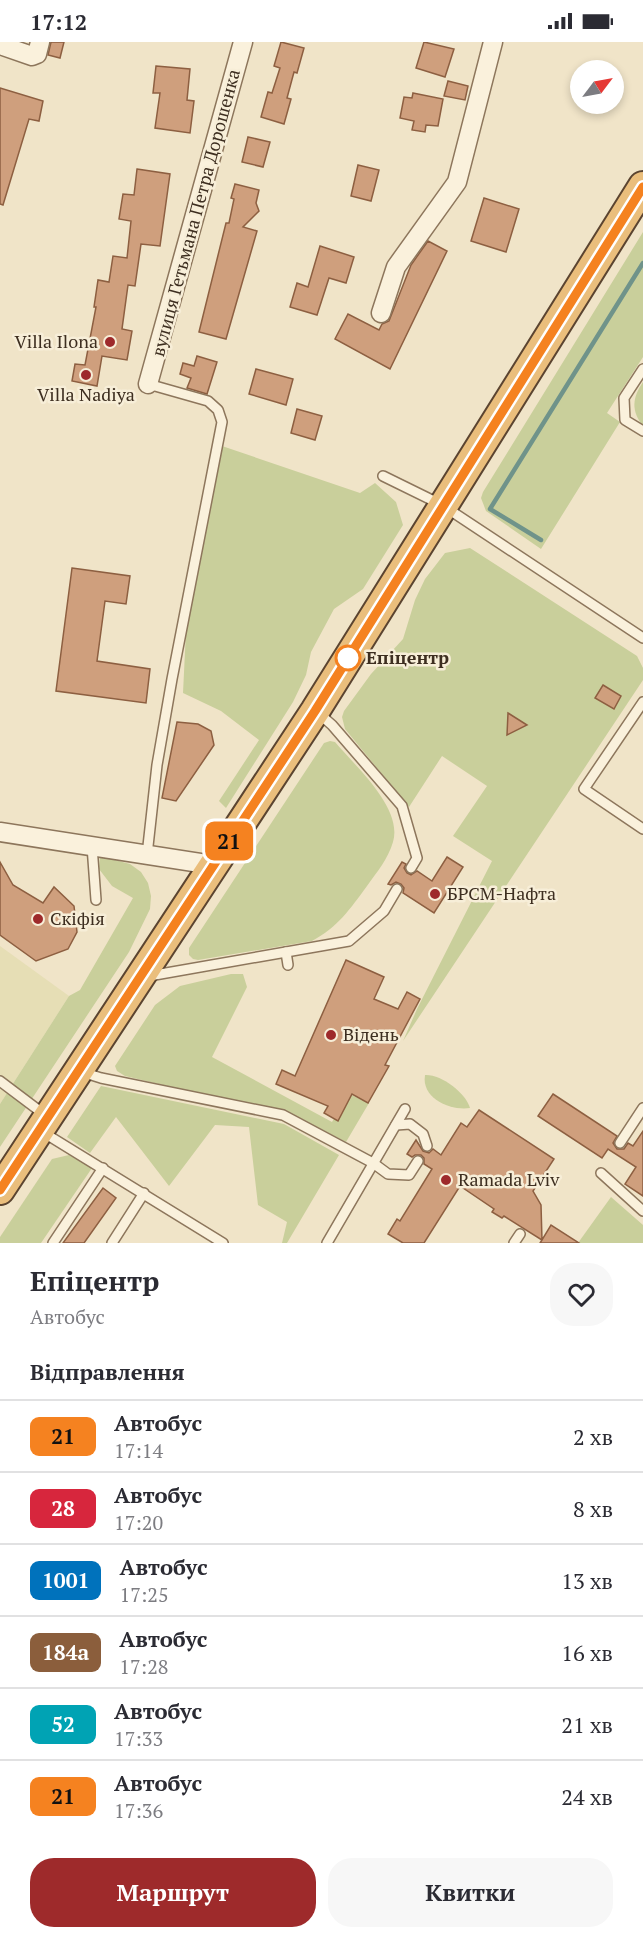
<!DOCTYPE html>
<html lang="uk">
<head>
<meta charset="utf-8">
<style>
	:root { --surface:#fff; --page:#f7f7f7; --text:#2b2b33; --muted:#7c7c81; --line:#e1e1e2; --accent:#9e2a2b }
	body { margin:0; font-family:"PT Serif",serif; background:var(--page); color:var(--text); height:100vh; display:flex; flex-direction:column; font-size:22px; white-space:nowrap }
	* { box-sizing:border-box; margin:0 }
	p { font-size:20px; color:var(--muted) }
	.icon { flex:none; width:33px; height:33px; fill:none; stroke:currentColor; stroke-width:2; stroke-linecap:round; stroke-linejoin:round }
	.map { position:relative; height:1201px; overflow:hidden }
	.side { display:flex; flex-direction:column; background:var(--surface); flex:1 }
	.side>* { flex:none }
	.badge { padding:0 12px; border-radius:9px; font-size:21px; line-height:39px }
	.needle { width:39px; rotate:58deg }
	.tools { position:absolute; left:570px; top:18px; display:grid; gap:12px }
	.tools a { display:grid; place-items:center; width:54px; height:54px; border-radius:50%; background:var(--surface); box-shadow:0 3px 9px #0003; font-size:30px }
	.map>.badge { position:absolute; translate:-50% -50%; box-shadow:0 0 0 3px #fff }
	h2 { padding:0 30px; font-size:22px; line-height:54px }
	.round { display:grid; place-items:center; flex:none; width:63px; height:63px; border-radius:24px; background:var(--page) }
	.overview { display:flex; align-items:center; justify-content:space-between; height:102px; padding:0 30px }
	h1 { font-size:28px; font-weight:700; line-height:45px }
	.cta { display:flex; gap:12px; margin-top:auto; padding:12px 30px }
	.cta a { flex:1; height:69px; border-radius:24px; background:var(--accent); color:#fff; font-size:24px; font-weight:700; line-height:69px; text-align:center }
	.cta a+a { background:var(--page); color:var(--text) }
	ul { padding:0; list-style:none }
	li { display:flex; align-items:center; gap:18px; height:72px; padding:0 30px; border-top:2px solid var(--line) }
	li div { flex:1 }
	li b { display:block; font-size:22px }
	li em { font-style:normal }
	li .badge { min-width:66px; font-weight:700; text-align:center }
	.status { display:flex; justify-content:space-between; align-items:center; height:42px; padding:0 30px; background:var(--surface); direction:ltr }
	.status svg { height:16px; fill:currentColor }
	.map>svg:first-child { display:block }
	.farmland { fill:#e6deb5 }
	.green { fill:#c9cf9b }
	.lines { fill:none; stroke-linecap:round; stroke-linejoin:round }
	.stream { stroke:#6f938a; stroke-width:4.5 }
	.building { fill:#cf9f7d; stroke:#8d5f41; stroke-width:1.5 }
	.service-casing { stroke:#8d765c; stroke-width:12 }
	.minor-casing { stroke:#8d765c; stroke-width:21 }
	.trunk-casing { stroke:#5b4430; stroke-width:32 }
	.service { stroke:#faf1dc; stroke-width:9 }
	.minor { stroke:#faf1dc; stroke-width:18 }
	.trunk { stroke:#eabe7c; stroke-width:28 }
	.line-casing { stroke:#fff; stroke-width:14 }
	.line { stroke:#f58220; stroke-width:9 }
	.poi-dot { fill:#9e2a2b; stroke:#f7eed8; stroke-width:2 }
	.stop-dot { fill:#fff; stroke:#f58220; stroke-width:3 }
	.labels { text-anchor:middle; stroke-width:5; stroke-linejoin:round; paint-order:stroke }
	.street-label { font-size:18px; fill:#3d2e20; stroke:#f7eed8 }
	.poi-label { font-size:18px; fill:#3d2e20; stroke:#f7eed8; text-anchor:start }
	.stop-label { font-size:18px; font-weight:bold; fill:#3d2e20; stroke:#f7eed8; text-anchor:start }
</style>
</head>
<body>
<div class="status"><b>17:12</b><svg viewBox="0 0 49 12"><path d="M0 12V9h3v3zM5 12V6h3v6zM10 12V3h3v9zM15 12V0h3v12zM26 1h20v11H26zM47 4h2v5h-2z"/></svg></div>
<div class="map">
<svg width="643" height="1201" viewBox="0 0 643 1201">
	<rect width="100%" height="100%" fill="#f0e4c8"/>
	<polygon class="farmland" points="0,904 69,954 0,1062"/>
	<g class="green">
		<polygon points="643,190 643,315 607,371 620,380 541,507 486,469 481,456 483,450"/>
		<path d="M643,340V384C631,369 632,356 643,340Z"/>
		<polygon points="222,404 360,451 375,441 396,460 403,483 363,547 334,567 311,610 306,633 293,660 226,766 219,759 259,698 221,669 183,651 186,589"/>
		<polygon points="470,506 637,614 643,626 643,638 403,999 417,967 492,819 453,794 487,744 442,714 409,765 345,687 342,675 344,669 371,632 403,597 415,558 425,537 445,511"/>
		<path d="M330,699L335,700C356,725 403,766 393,800C388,817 377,830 367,844C350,867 338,885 312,899L198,918L193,917L189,913V906L324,701Z"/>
		<polygon points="100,814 130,822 141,830 148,841 151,854 150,867 129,910 0,1105 0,1062 69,954 80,948 133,856 112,844 99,827"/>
		<polygon points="231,932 243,932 247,945 212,1015 332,1080 349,1052 369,1061 346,1100 286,1069 218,1056 125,1034 117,1029 115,1024 155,963 180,944"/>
		<path d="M425,1033C441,1032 466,1051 470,1066C451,1069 421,1057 425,1033Z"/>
		<polygon points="101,1044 284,1082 339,1113 287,1201 282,1201 287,1180 258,1163 249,1085 215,1083 169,1144 116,1075 90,1111 67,1095"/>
		<polygon points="69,1113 92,1126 41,1201 0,1201 0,1195 52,1117"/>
		<polygon points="611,1155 643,1183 643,1201 578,1201"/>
	</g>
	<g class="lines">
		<polyline class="stream" points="541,498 490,467 643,221"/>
	</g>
	<g class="building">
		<polygon points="51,0 64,0 60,16 48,13"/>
		<polygon points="281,0 304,6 297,31 294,30 287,56 291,57 284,82 261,75 268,50 272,51 280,26 274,24"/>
		<polygon points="424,0 454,7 445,35 416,26"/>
		<polygon points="156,24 190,27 187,58 194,59 190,91 155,86 160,51 153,51"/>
		<polygon points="448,39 468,44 465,58 444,54"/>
		<polygon points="0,46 43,59 39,79 29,77 3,163 0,162"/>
		<polygon points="413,51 443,57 438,84 426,83 425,90 412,88 414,79 400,76 404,55 412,56"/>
		<polygon points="248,95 270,100 263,125 242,120"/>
		<polygon points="358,123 379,128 371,159 351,154"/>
		<polygon points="137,127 170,132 160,204 141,202 135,244 128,243 122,287 132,289 127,318 102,314 97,344 72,339 75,322 85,323 96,265 94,265 98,238 109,240 113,214 127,216 131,179 119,177 123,152 134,153"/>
		<polygon points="235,142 259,148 256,161 259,169 243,185 257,189 226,297 199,290 226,181 229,181 234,157 231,156"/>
		<polygon points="484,156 519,167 506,210 471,199"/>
		<polygon points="428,199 447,209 390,327 335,297 348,272 379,288 382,282 389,279 411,223"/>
		<polygon points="320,204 354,215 346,241 329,236 317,273 290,265 297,241 308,245"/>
		<polygon points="197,314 217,320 207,352 187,346 191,336 180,332 183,321 194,324"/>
		<polygon points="256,327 293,337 286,363 249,352"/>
		<polygon points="297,367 322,374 315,398 291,391"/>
		<polygon points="72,526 130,534 126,562 105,559 97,619 150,627 146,661 56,649"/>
		<polygon points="603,643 621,654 614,667 595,656"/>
		<polygon points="508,671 527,683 507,693"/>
		<polygon points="177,680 198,682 211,689 214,703 176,759 162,756"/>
		<polygon points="447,815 463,825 434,871 403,851 404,846 401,842 396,840 391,843 388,842 402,820 406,822 404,826 407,831 411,833 417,829 432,839"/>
		<polygon points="0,820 13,843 43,861 54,845 74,864 77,890 68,907 36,919 0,893"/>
		<polygon points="346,918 384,935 374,957 398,967 407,950 420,957 385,1023 389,1024 368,1061 352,1052 338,1079 324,1071 328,1064 276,1042 282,1028 295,1034"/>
		<polygon points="553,1052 617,1094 613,1101 617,1107 624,1107 628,1101 633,1104 643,1089 643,1154 625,1142 636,1125 608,1107 602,1116 538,1074"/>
		<polygon points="479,1068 554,1117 533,1149 541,1163 542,1198 551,1183 579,1201 540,1201 542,1198 504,1174 502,1176 492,1170 494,1167 460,1144 424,1201 403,1201 388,1192 397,1177 400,1179 432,1127 424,1122 424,1116 421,1113 415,1113 412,1115 407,1112 416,1098 423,1109 429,1111 433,1107 441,1113 461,1081 467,1085"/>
		<polygon points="103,1146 116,1156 84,1201 63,1201"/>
	</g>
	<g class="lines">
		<defs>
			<g id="service">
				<polyline points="643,327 624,356 625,378 643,389"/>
				<polyline points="383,434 442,463 643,596"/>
				<polyline points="643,660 584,747 643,787"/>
				<polyline points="317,670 332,683 402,764 417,816 411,826"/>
				<polyline points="92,804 96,858"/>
				<polyline points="147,813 157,723 172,637 222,380 218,368 208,359 148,342"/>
				<polyline points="286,910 288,923"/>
				<polyline points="149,934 349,899 384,869 397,847"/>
				<polyline points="82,1030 101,1036 283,1073 373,1121 388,1132 409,1133 418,1119"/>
				<polyline points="0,1039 45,1073"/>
				<polyline points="396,1083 410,1082 423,1092 427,1104"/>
				<polyline points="41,1089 223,1201"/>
				<polyline points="620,1101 643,1066"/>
				<polyline points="601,1131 643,1169"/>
				<polyline points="53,1201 103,1126"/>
				<polyline points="112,1201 144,1151"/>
				<polyline points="327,1201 405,1067"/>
				<polyline points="514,1201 520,1192"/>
			</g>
			<g id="minor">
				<polyline points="0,3 32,14 37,12 40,0"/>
				<polyline points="381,271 396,225 457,140 493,0"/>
				<polyline points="148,342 243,0"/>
				<polyline points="0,790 213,823"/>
			</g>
			<polyline id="trunk" points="0,1148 315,669 643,144"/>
		</defs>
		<use href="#service" class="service-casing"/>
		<use href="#minor" class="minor-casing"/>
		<use href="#trunk" class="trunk-casing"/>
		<use href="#service" class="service"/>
		<use href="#minor" class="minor"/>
		<use href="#trunk" class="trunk"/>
	</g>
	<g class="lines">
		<defs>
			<polyline id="line" points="0,1148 315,669 643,145"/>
		</defs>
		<use href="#line" class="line-casing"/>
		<use href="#line" class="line"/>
	</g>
	<g class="poi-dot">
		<circle cx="110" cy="300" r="6"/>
		<circle cx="86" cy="333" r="6"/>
		<circle cx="435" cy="852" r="6"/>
		<circle cx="38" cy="877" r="6"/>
		<circle cx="331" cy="993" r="6"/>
		<circle cx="446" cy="1138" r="6"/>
	</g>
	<circle class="stop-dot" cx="348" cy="616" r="12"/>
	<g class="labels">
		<g class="street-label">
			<text transform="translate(196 171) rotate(-75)" y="6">вулиця Гетьмана Петра Дорошенка</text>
		</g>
		<g class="poi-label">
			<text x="98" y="306" text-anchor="end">Villa Ilona</text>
			<text x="86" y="359" text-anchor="middle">Villa Nadiya</text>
			<text x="447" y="858">БРСМ-Нафта</text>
			<text x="50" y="883">Скіфія</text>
			<text x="343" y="999">Відень</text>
			<text x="458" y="1144">Ramada Lviv</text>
		</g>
		<g class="stop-label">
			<text x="366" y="622">Епіцентр</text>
		</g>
	</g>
</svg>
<div class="tools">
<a><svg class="needle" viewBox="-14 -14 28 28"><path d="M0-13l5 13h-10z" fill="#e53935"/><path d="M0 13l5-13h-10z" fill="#7c7c81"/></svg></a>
</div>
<b class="badge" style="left:229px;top:799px;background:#f58220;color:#111">21</b>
</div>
<section class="side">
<div class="overview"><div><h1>Епіцентр</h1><p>Автобус</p></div><a class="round"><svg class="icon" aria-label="heart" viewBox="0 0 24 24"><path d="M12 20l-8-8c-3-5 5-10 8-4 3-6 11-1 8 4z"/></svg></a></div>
<h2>Відправлення</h2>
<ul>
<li><span class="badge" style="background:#f58220;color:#111">21</span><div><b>Автобус</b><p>17:14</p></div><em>2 хв</em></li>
<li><span class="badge" style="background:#d7263d;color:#fff">28</span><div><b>Автобус</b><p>17:20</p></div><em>8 хв</em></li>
<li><span class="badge" style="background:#0072bc;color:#fff">1001</span><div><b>Автобус</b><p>17:25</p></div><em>13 хв</em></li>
<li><span class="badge" style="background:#8b5e3c;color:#fff">184а</span><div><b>Автобус</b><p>17:28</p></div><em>16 хв</em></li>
<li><span class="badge" style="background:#00a3b4;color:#fff">52</span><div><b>Автобус</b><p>17:33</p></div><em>21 хв</em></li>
<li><span class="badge" style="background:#f58220;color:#111">21</span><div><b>Автобус</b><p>17:36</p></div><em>24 хв</em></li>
</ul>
<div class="cta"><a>Маршрут</a><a>Квитки</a></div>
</section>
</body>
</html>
